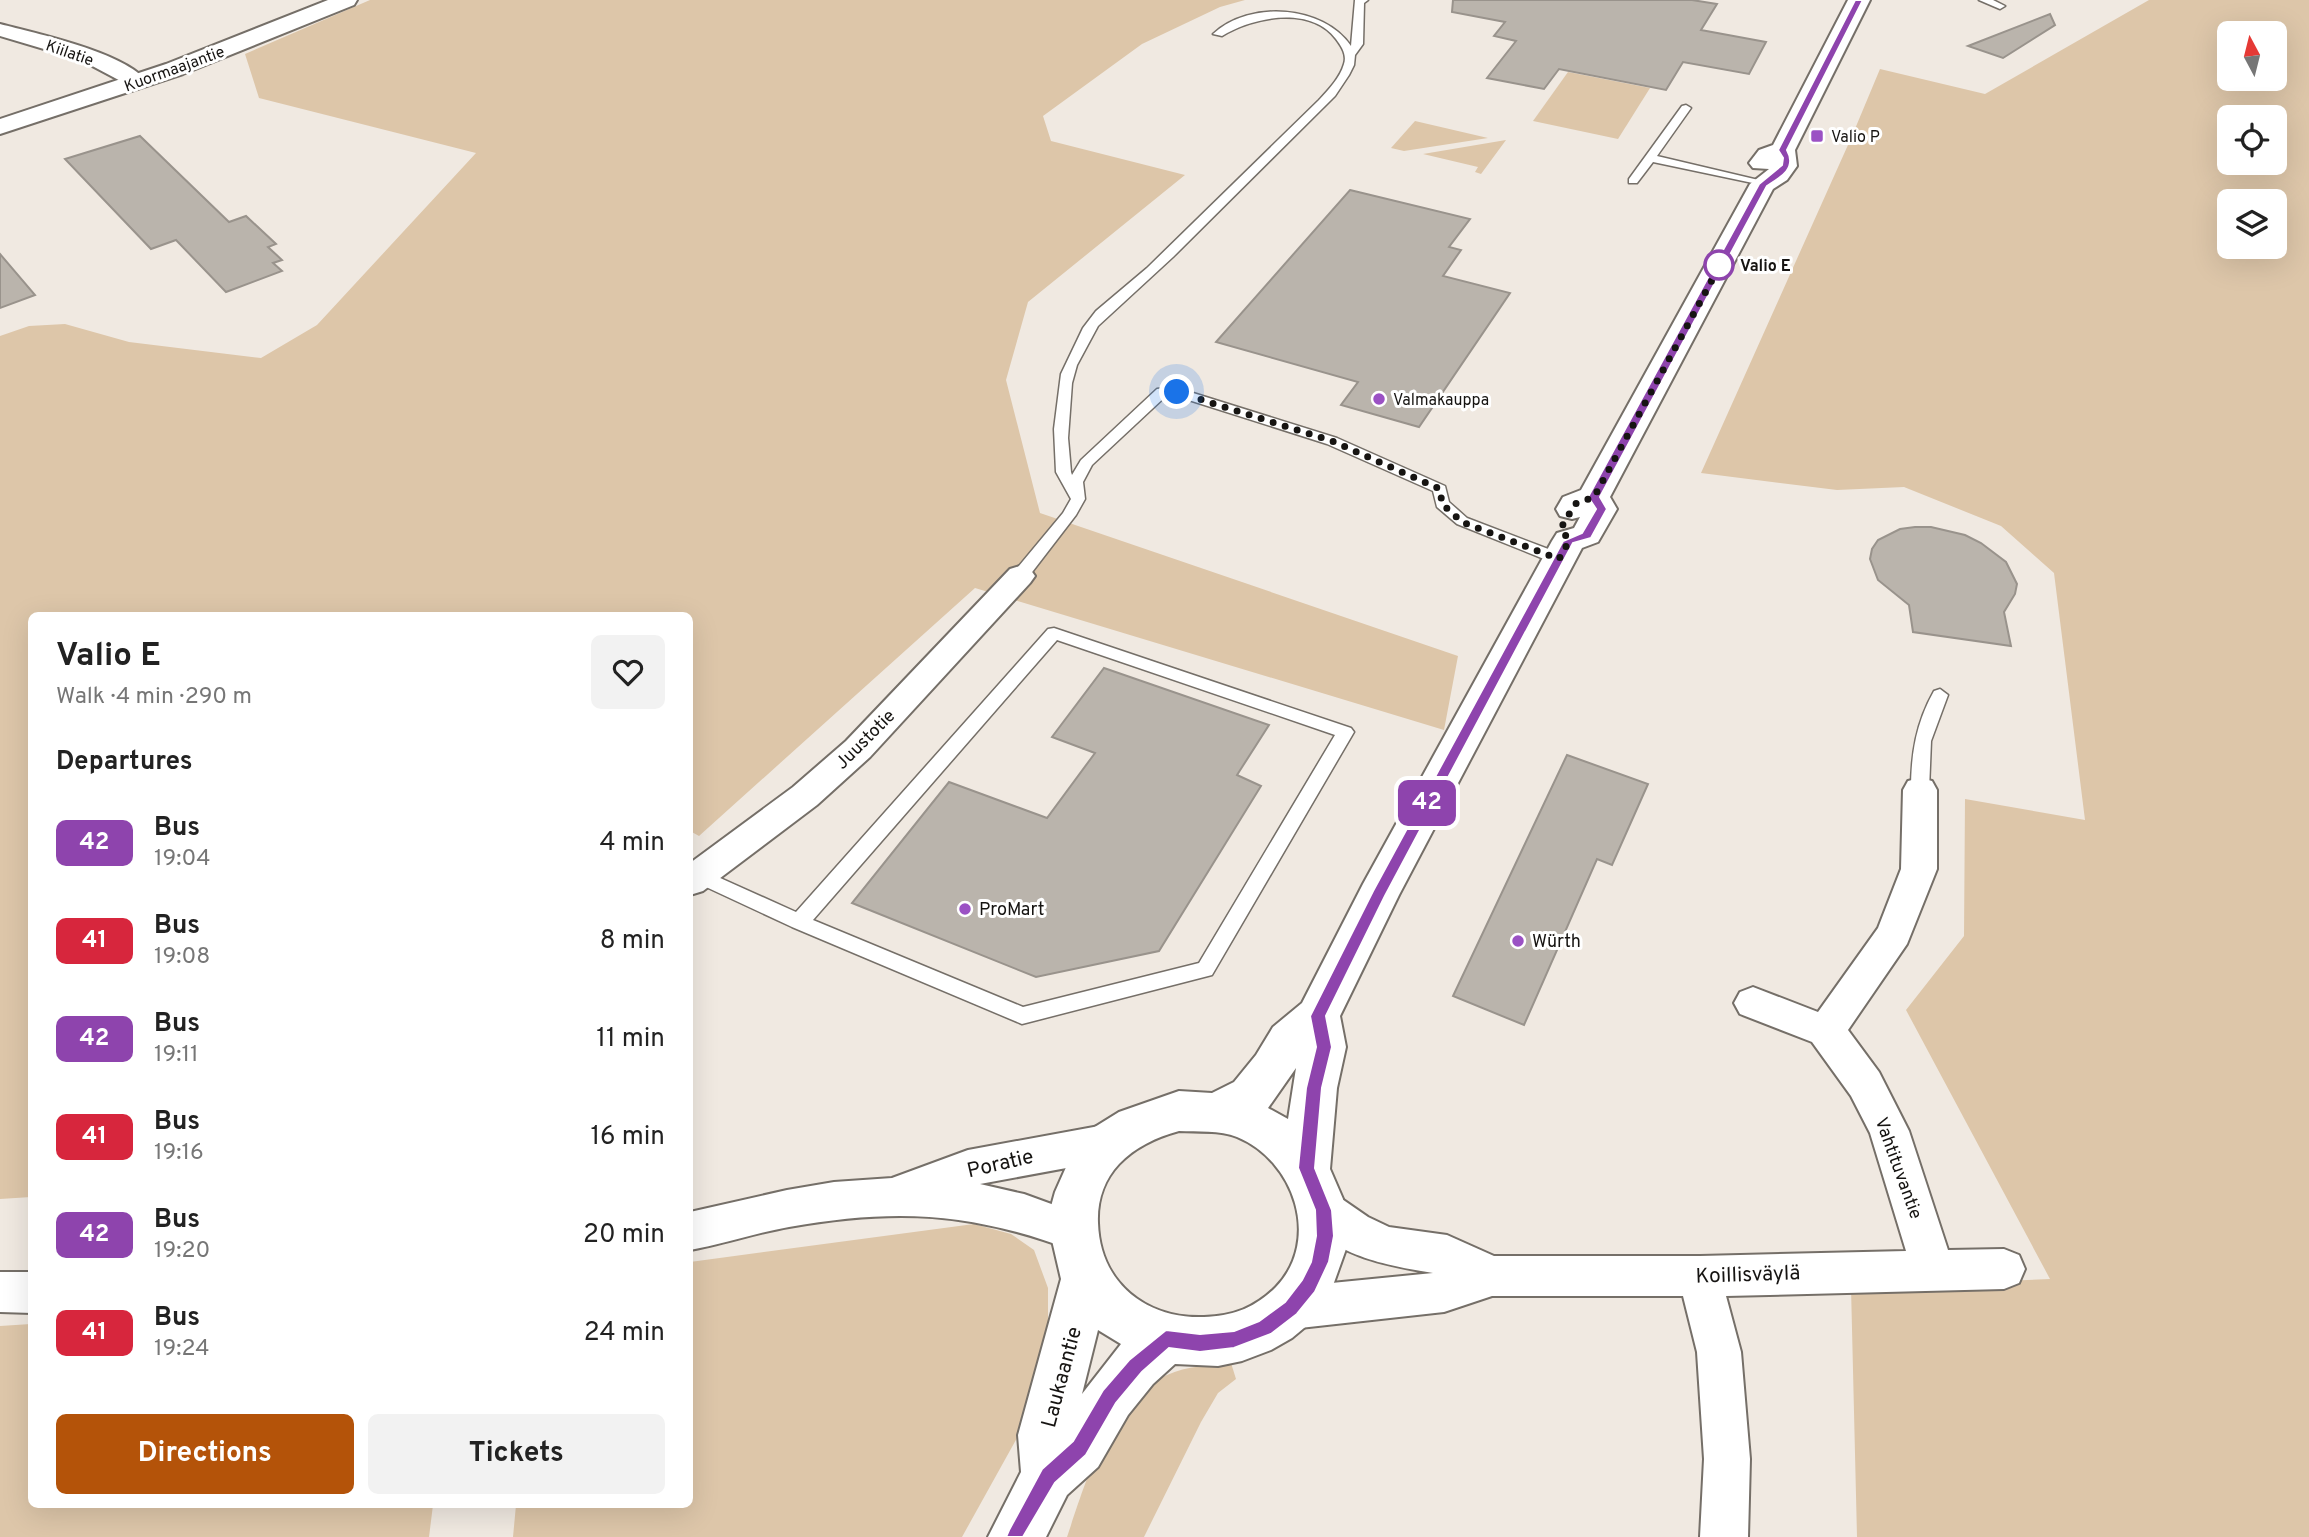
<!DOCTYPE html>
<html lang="en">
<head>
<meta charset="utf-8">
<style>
	:root { --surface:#fff; --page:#f2f2f2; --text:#222; --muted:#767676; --accent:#b45309 }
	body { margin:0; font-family:Overpass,sans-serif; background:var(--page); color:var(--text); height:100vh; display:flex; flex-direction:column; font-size:26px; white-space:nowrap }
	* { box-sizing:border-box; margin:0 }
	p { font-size:23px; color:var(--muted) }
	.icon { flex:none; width:38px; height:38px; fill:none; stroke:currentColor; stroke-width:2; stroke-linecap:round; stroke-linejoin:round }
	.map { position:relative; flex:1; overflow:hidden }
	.panel { position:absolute; left:28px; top:612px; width:665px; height:896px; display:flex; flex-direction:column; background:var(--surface); border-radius:10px; box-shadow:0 7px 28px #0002 }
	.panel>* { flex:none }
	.badge { padding:0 14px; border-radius:10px; font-size:24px; line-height:46px }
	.needle { width:46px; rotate:353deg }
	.controls { position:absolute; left:2217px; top:21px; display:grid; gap:14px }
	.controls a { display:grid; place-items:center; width:70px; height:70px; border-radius:10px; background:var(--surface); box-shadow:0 7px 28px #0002; font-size:35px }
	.you { position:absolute; width:35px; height:35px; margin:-18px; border:5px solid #fff; border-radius:50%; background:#1a73e8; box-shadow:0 0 0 10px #1a73e833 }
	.map>.badge { position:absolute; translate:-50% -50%; box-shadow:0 0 0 4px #fff }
	h2 { padding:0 28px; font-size:26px; line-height:63px }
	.round { display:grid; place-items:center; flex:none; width:74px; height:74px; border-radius:10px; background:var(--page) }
	.summary { display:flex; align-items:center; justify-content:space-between; height:119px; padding:0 28px }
	h1 { font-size:33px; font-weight:700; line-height:52px }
	.primary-button { display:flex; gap:14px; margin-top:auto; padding:14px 28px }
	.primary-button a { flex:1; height:80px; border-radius:10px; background:var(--accent); color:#fff; font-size:28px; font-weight:700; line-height:80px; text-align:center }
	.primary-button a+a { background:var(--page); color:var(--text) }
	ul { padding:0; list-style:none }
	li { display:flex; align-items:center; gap:21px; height:98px; padding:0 28px }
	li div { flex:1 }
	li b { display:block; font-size:26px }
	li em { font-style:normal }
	li .badge { min-width:77px; font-weight:700; text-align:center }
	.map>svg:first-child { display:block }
	.green { fill:#ddc6a9; fill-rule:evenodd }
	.building { fill:#bab4ac; stroke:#99938c; stroke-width:2 }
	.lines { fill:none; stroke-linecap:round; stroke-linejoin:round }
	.service-casing { stroke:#756f68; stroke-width:3 }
	.minor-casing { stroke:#756f68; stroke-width:4 }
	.tertiary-casing { stroke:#756f68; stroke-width:4 }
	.secondary-casing { stroke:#756f68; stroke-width:4 }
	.service { fill:#fff; fill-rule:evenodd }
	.minor { fill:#fff; fill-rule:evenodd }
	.tertiary { fill:#fff; fill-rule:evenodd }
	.secondary { fill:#fff; fill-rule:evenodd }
	.line { fill:#8e44ad; stroke:#fff; stroke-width:2 }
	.walk { stroke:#161412; stroke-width:7; stroke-dasharray:0 12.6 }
	.poi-dot { fill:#9b51c4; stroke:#fff; stroke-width:2.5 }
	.stop-dot { fill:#fff; stroke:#8e44ad; stroke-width:3.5 }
	.labels { text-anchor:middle; stroke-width:6; stroke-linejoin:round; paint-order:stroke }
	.far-street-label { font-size:16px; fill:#161412; stroke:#fff }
	.far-poi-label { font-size:16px; fill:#161412; stroke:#fff; text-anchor:start }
	.far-stop-label { font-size:16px; font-weight:bold; fill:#161412; stroke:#fff; text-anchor:start }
	.street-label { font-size:18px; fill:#161412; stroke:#fff }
	.poi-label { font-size:18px; fill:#161412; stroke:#fff; text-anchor:start }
	.near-street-label { font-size:21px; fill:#161412; stroke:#fff }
</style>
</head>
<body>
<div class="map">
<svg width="2309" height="1537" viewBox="0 0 2309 1537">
	<rect width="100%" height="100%" fill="#f0e9e1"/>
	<g class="green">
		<polygon points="370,0 1245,0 1220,7 1142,44 1043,116 1051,141 1185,175 1028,302 1006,380 1040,513 1458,656 1444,730 975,588 699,836 690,831 690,616 32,616 31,1197 0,1199 0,336 29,326 65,324 129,342 261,358 317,325 476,153 259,98 245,54"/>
		<path d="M2149,0H2309V1537H1857L1851,1287L2050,1279L1906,1010L1964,936L1965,799L2085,820L2054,573L2001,526L1904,487L1837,490L1701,473L1852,136L1880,69L1985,94ZM2230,33H2275V79H2230ZM2230,117H2275V163H2230ZM2230,201H2275V247H2230Z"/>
		<polygon points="1568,72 1650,88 1618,139 1533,121"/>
		<polygon points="1415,121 1488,138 1404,151 1391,148"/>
		<polygon points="1506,140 1481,174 1475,172 1478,167 1423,154"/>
		<polygon points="974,1224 1011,1234 1034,1250 1048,1288 1048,1337 1017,1438 962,1537 513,1537 516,1505 690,1505 690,1262"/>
		<polygon points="31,1324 32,1505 433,1505 429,1537 0,1537 0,1326"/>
		<path d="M1231,1363L1236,1379L1218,1393L1201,1422L1144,1537H1067C1086,1482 1108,1400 1167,1375C1187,1366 1210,1365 1231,1363Z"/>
	</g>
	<g class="building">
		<polygon points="1453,0 1692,0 1717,4 1701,30 1766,42 1749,74 1683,62 1666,90 1559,69 1544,89 1487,78 1516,41 1494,36 1505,22 1452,12"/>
		<polygon points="2050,14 2055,25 2003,58 1968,46"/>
		<polygon points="140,136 229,222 246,216 276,244 268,247 282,260 273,263 282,271 226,292 176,240 151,249 65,159"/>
		<polygon points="1350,190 1470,219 1449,247 1461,250 1443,276 1510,293 1419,427 1341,405 1358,382 1216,342"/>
		<polygon points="0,254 35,295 0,308"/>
		<polygon points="1915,527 1931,527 1965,535 1981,543 2006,562 2017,584 2015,594 2004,612 2011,646 1913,632 1909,605 1878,580 1870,559 1872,549 1878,540 1900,529"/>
		<polygon points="1104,668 1269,725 1237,775 1261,786 1159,951 1036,977 852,903 949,782 1047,818 1095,753 1052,737"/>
		<polygon points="1567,755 1648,784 1612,865 1597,859 1524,1025 1453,996"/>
	</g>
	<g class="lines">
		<defs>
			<g id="service">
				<path d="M1355,0H1368L1364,3L1363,44L1355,55L1354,65L1349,75L1335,96L1173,257L1098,326L1077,365L1072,383L1068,438L1071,472L1072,475L1081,460L1157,389L1174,387L1337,438L1445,486L1449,502L1467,518L1564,555L1567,559L1564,563H1554L1457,524L1437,507L1433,491L1327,444L1173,395L1166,396L1092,465L1083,482L1085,499L1076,515L1026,580H1014L1012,576L1014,572L1063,513L1071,499L1056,472L1054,429L1061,374L1083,328L1096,311L1147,268L1319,100C1328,90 1340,78 1344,64C1347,55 1342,47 1336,39C1310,5 1253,17 1222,36L1213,34C1250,0 1323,5 1351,46Z"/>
				<polygon points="1979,0 1993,0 2005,6 2000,9"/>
				<polygon points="1686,105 1691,108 1657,156 1767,182 1767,186 1653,162 1637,183 1629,183 1629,179 1682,106"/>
				<path d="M1054,628L1351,728L1354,732L1212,975L1022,1024L792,927L691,880V870L698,868L796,912L1048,629ZM1057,640L1335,735L1199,963L1023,1007L813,920Z"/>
				<path d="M1940,689L1948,695L1931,741L1929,790L1926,795H1914L1911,790C1911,754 1916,723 1934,691Z"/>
			</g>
			<g id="minor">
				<path d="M0,24C35,33 127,53 147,82L144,86H130L81,60L0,36Z"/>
				<polygon points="1020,566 1030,569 1035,576 1030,583 870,757 817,805 703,891 690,895 690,863 793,787 846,741 1010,569"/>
				<path d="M1920,778L1932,781L1937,790V869L1907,944L1848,1030L1879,1072L1909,1131L1948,1250L2004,1249L2019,1255L2025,1269L2019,1283L2004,1289L1726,1296L1741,1352L1750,1459L1748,1537H1700L1704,1459L1697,1352L1683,1296H1492L1444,1312L1291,1329L1276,1323L1269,1308L1276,1293L1291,1287L1433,1273C1389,1266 1324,1255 1303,1210L1309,1197L1324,1191L1339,1197L1368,1217L1389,1227L1447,1235L1494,1256H1700L1906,1251L1870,1133L1851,1096L1812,1042L1740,1014L1734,1003L1740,992L1753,987L1818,1012L1878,928L1901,869L1903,790L1908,781Z"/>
				<path d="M1110,1124L1124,1129L1130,1142L1124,1155L1110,1160L980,1184L1024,1194L1087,1217L1093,1231L1087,1245L1072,1250C970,1212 896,1208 789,1227C755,1233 723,1244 690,1250V1212L787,1190L834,1182L892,1178L968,1150Z"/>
				<polygon points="0,1272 32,1272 32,1313 0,1312"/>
			</g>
			<polygon id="tertiary" points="328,0 357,0 354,5 183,74 0,134 0,119 166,64"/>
			<path id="secondary" d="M1848,0H1870L1795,150L1797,166L1787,180L1773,189L1610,497L1617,509L1598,542L1582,548L1399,895L1340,1016L1346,1047L1337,1088L1330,1169L1343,1199L1347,1224L1346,1249L1331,1291L1310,1323L1292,1338L1271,1350L1242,1361L1218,1366L1175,1364L1153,1384L1128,1415L1098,1467L1067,1495L1046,1537H988L1021,1472L1018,1435L1061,1279L1051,1236L1050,1210L1055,1192L1071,1156L1090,1130L1119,1112L1179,1091L1212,1093L1234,1082L1256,1055L1273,1027L1302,1003L1363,884L1552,541L1557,533L1574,528L1580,517L1572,519L1560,516L1556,509L1563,497L1581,490L1750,184L1769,169L1753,168L1749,163L1759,150L1773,145ZM1296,1068L1288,1119L1268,1108ZM1179,1131C1197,1132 1220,1130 1237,1137C1295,1161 1321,1240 1276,1287C1255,1308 1233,1316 1204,1317C1146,1319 1100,1283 1098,1223C1097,1201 1104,1180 1119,1164C1135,1147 1157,1137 1179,1131ZM1098,1330L1121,1344L1082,1394Z"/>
		</defs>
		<use href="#service" class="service-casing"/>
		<use href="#minor" class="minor-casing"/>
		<use href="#tertiary" class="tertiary-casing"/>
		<use href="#secondary" class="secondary-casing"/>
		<use href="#service" class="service"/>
		<use href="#minor" class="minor"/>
		<use href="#tertiary" class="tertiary"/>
		<use href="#secondary" class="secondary"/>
	</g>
	<path class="line" d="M1855,0H1863L1787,150C1797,168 1782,177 1767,186L1600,497L1607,509L1591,538L1573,543L1385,896L1326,1016L1332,1047L1322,1088L1315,1168L1332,1210L1334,1236L1329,1262L1315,1292L1297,1314L1271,1334L1234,1348L1200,1352L1169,1348L1142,1372L1116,1403L1086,1455L1055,1483L1023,1537H1006L1009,1530L1042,1469L1073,1441L1103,1390L1129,1360L1166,1330L1200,1334L1234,1331L1259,1321L1285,1302L1302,1280L1311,1262L1316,1236L1315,1210L1298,1168L1306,1088L1316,1047L1310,1016L1373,891L1563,541L1582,533L1596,509L1588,497L1759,184L1782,165L1783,158L1778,150Z"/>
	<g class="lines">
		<polyline class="walk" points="1177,392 1332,441 1440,489 1442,504 1462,522 1559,559 1569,541 1561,528 1575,504 1594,497 1723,260 1719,265"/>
	</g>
	<g class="poi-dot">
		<rect x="1810" y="129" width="14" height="14" rx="3.5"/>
		<circle cx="1379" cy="399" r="7"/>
		<circle cx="965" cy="909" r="7"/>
		<circle cx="1518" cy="941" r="7"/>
	</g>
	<circle class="stop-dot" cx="1719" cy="265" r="14"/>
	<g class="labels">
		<g class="far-street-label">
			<text transform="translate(70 52) rotate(19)" y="6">Kiilatie</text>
			<text transform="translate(174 68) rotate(-20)" y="6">Kuormaajantie</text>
		</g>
		<g class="far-poi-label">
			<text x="1831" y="142">Valio P</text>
			<text x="1393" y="405">Valmakauppa</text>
		</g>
		<g class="far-stop-label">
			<text x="1740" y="271">Valio E</text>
		</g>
		<g class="street-label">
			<text transform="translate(865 739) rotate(-45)" y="6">Juustotie</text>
			<text transform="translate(1899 1168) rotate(70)" y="6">Vahtituvantie</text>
		</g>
		<g class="poi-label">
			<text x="979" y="915">ProMart</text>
			<text x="1532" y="947">Würth</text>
		</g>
		<g class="near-street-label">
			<text transform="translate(1000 1163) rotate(-13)" y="7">Poratie</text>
			<text transform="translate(1748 1274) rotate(-2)" y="7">Koillisväylä</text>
			<text transform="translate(1061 1377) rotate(-75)" y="7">Laukaantie</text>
		</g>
	</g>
</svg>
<div class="controls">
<a><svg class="needle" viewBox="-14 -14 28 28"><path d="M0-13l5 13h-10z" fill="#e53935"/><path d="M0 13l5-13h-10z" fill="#767676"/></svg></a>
<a><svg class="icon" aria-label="locate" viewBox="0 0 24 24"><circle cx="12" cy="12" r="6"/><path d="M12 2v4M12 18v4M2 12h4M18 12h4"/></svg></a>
<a><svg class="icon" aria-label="layers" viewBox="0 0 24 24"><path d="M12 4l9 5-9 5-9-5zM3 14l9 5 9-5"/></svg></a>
</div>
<div class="you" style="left:1177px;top:392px"></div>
<b class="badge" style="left:1427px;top:803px;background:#8e44ad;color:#fff">42</b>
<section class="panel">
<div class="summary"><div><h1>Valio E</h1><p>Walk · 4 min · 290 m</p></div><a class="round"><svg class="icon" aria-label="heart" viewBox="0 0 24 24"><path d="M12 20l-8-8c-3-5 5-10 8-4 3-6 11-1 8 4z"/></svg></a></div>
<h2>Departures</h2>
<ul>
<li><span class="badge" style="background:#8e44ad;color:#fff">42</span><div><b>Bus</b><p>19:04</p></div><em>4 min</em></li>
<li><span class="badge" style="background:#d7263d;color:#fff">41</span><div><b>Bus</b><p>19:08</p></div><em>8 min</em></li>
<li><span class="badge" style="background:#8e44ad;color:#fff">42</span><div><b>Bus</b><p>19:11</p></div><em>11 min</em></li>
<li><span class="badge" style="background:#d7263d;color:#fff">41</span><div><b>Bus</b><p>19:16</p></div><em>16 min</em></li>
<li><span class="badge" style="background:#8e44ad;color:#fff">42</span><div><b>Bus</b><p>19:20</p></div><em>20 min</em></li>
<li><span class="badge" style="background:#d7263d;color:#fff">41</span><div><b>Bus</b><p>19:24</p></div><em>24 min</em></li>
</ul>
<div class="primary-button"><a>Directions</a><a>Tickets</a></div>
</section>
</div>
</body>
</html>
